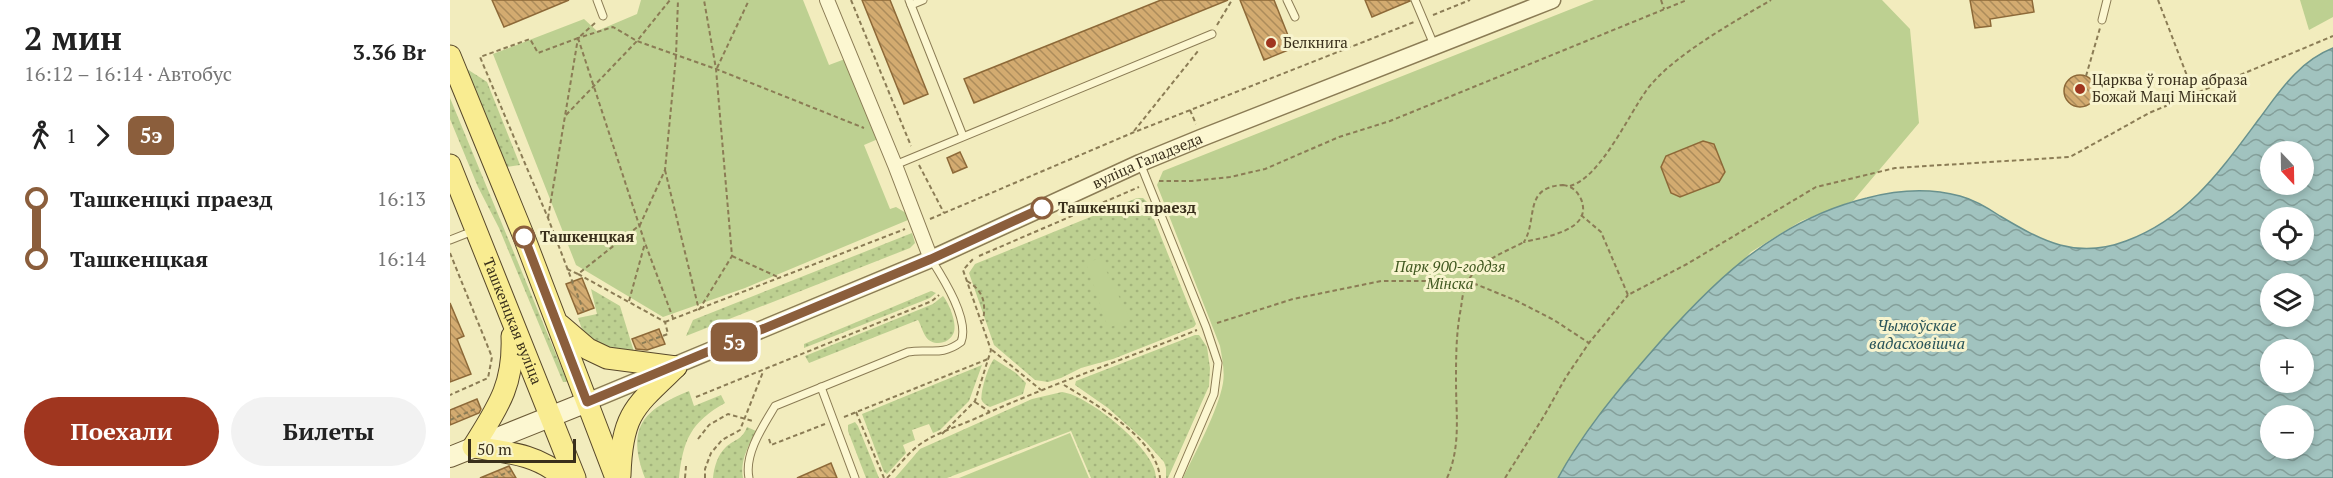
<!DOCTYPE html>
<html lang="ru">
<head>
<meta charset="utf-8">
<style>
	:root { --surface:#fff; --page:#f2f2f2; --text:#222; --muted:#767676; --accent:#a0361f }
	body { margin:0; font-family:"PT Serif",serif; background:var(--page); color:var(--text); height:100vh; display:flex; flex-direction:column; font-size:22px; white-space:nowrap }
	* { box-sizing:border-box; margin:0 }
	p { font-size:20px; color:var(--muted) }
	.icon { flex:none; width:33px; height:33px; fill:none; stroke:currentColor; stroke-width:2; stroke-linecap:round; stroke-linejoin:round }
	.map { position:relative; flex:1; overflow:hidden }
	.side { display:flex; flex-direction:column; background:var(--surface); width:450px }
	.side>* { flex:none }
	.badge { padding:0 12px; border-radius:9px; font-size:21px; line-height:39px }
	.needle { width:39px; rotate:158deg }
	.tools { position:absolute; left:1810px; top:141px; display:grid; gap:12px }
	.tools a { display:grid; place-items:center; width:54px; height:54px; border-radius:50%; background:var(--surface); box-shadow:0 3px 9px #0003; font-size:30px }
	.scale { position:absolute; left:18px; bottom:15px; width:108px; box-sizing:border-box; padding-left:6px; border:3px solid #392f1b; border-top:0; font-size:16px; line-height:21px; white-space:nowrap; color:#392f1b; -webkit-text-stroke:4px #f8f4ce; paint-order:stroke }
	.map>.badge { position:absolute; translate:-50% -50%; box-shadow:0 0 0 3px #fff }
	.legs { display:flex; align-items:center; gap:9px; height:66px; padding:0 24px; font-size:20px }
	.legs p { margin-inline-start:auto }
	.head { display:flex; align-items:center; justify-content:space-between; height:102px; padding:0 24px }
	h1 { font-size:33px; font-weight:600; line-height:45px }
	.action { display:flex; gap:12px; margin-top:auto; padding:12px 24px }
	.action a { flex:1; height:69px; border-radius:36px; background:var(--accent); color:#fff; font-size:24px; font-weight:600; line-height:69px; text-align:center }
	.action a+a { background:var(--page); color:var(--text) }
	ul { padding:0 24px; list-style:none }
	li { display:flex; align-items:center; gap:21px; height:60px; font-size:22px }
	li i { display:grid; place-items:center; width:9px; height:100%; margin:0 8px; background:currentColor }
	li i::after { content:''; width:15px; height:15px; margin:-8px; border:4px solid; border-radius:50%; background:var(--surface) }
	li p { margin-inline-start:auto }
	li:first-child i { background:linear-gradient(#0000 50%,currentColor 0) }
	li:last-child i { background:linear-gradient(currentColor 50%,#0000 0) }
	main { display:flex; flex:1; min-height:0 }
	.map>svg:first-child { display:block }
	.grass { fill:url(#grass-dots) }
	.green { fill:#bdd091 }
	.water { fill:url(#water-waves); stroke:#68918e; stroke-width:1.5; fill-rule:evenodd }
	.building { fill:url(#building-back-hatch); stroke:#8d6938; stroke-width:1.5 }
	.lines { fill:none; stroke-linecap:round; stroke-linejoin:round }
	.service-casing { stroke:#8b7c55; stroke-width:9 }
	.minor-casing { stroke:#8b7c55; stroke-width:16 }
	.tertiary-casing { stroke:#8b7c55; stroke-width:19 }
	.secondary-casing { stroke:#6d5c38; stroke-width:22 }
	.primary-casing { stroke:#58482a; stroke-width:23 }
	.path { stroke:#8b7c55; stroke-width:2; stroke-dasharray:4.5 3; stroke-linecap:butt }
	.service { stroke:#fcf7d1; stroke-width:7 }
	.minor { stroke:#fcf7d1; stroke-width:14 }
	.tertiary { stroke:#fcf7d1; stroke-width:16 }
	.secondary { stroke:#fcf7d1; stroke-width:20 }
	.primary { stroke:#f9ec91; stroke-width:21 }
	.line-1-casing { stroke:#fff; stroke-width:14 }
	.line-1 { stroke:#8b5e3c; stroke-width:9 }
	.poi-dot { fill:#a0361f; stroke:#f8f4ce; stroke-width:2 }
	.stop-1-dot { fill:#fff; stroke:#8b5e3c; stroke-width:3 }
	.labels { text-anchor:middle; stroke-width:6; stroke-linejoin:round; paint-order:stroke }
	.poi-label { font-size:15px; fill:#392f1b; stroke:#f8f4ce; text-anchor:start }
	.street-label { font-size:15px; fill:#392f1b; stroke:#f8f4ce }
	.stop-label { font-size:15px; font-weight:bold; fill:#392f1b; stroke:#f8f4ce; text-anchor:start }
	.park-label { font-size:15px; font-style:italic; fill:#3f571f; stroke:#f8f4ce }
	.water-label { font-size:16px; font-style:italic; fill:#29545a; stroke:#f8f4ce }
</style>
</head>
<body>
<main>
<section class="side">
<div class="head"><div><h1>2 мин</h1><p>16:12 – 16:14 · Автобус</p></div><b>3.36 Br</b></div>
<div class="legs"><svg class="icon" aria-label="walk" viewBox="0 0 24 24"><circle cx="13" cy="4" r="2"/><path d="M13 8l-2 6 4 7M11 14l-3 7M7 12l3-4h3l4 4"/></svg>1<svg class="icon" aria-label="forward" viewBox="0 0 24 24"><path d="M9 5l7 7-7 7"/></svg><b class="badge" style="background:#8b5e3c;color:#fff">5э</b></div>
<ul>
<li><i style="color:#8b5e3c"></i><b>Ташкенцкі праезд</b><p>16:13</p></li>
<li><i style="color:#8b5e3c"></i><b>Ташкенцкая</b><p>16:14</p></li>
</ul>
<div class="action"><a>Поехали</a><a>Билеты</a></div>
</section>
<div class="map">
<svg width="1883" height="478" viewBox="0 0 1883 478">
	<defs>
		<pattern id="grass-dots" width="8" height="8" patternUnits="userSpaceOnUse" patternTransform="scale(1.5)"><rect width="8" height="8" fill="#bdd091"/><path d="M2 2h.1M6 6h.1" fill="none" stroke="#a3b37c" stroke-width="1.8" stroke-linecap="round"/></pattern>
		<pattern id="water-waves" width="16" height="10" patternUnits="userSpaceOnUse" patternTransform="scale(1.5)"><rect width="16" height="10" fill="#a1c3bf"/><path d="M0 5q4-4 8 0t8 0" fill="none" stroke="#849f9a"/></pattern>
		<pattern id="building-back-hatch" width="6" height="6" patternUnits="userSpaceOnUse" patternTransform="scale(1.5)"><rect width="6" height="6" fill="#d3ab70"/><path d="M-1 5l2 2M0 0l6 6M5-1l2 2" fill="none" stroke="#ac8c5b"/></pattern>
	</defs>
	<rect width="100%" height="100%" fill="#f2ecbd"/>
	<g class="grass">
		<polygon points="17,69 37,82 70,165 56,167"/>
		<polygon points="0,98 117,381 116,382 113,382 49,228 28,187 0,119"/>
		<polygon points="687,198 693,198 697,202 746,324 744,327 663,359 631,368 611,378 598,382 585,380 544,345 519,273 525,264"/>
		<polygon points="462,233 465,243 460,248 236,336 243,320"/>
		<polygon points="141,289 170,306 185,355 153,352 133,332 128,318 147,314"/>
		<polygon points="481,291 486,293 480,298 354,348 354,344"/>
		<path d="M493,296C499,303 507,323 504,332C500,344 483,347 476,337C473,333 471,325 468,320L359,363L355,356L483,304Z"/>
		<polygon points="745,335 749,335 757,347 760,368 759,386 718,478 716,478 716,468 714,462 696,442 658,408 625,385 626,381"/>
		<path d="M544,359L566,373L576,383L573,394L540,407C537,406 534,404 532,401C529,394 539,364 544,359Z"/>
		<polygon points="532,365 519,401 490,430 483,433 479,424 462,430 465,440 453,445 456,453 437,474 434,472 412,414"/>
		<path d="M239,391L244,406L271,395L275,403C241,422 233,440 229,478H195C176,427 193,410 239,391Z"/>
		<path d="M612,392C638,395 707,450 706,478H641L621,431L497,478H445L470,449L582,399Z"/>
		<polygon points="405,422 408,426 429,478 416,478 398,431 398,425"/>
		<path d="M297,427L306,431C298,447 290,460 293,478H263C264,467 268,454 276,447C285,439 292,440 297,427Z"/>
	</g>
	<g class="green">
		<polygon points="191,0 353,0 379,65 395,59 428,139 414,145 440,209 446,207 456,213 458,220 295,288 213,317 126,265 43,54 134,19 147,31 187,14"/>
		<path d="M1144,0H1432L1460,29L1469,123L1403,201L1351,221L1301,252L1143,424L1108,478H733C746,451 768,411 773,383C775,371 772,358 770,346L707,185L713,171Z"/>
		<polygon points="1850,0 1883,0 1883,17 1859,30"/>
		<polygon points="650,258 680,319 658,328 636,263"/>
		<polygon points="620,433 639,478 509,478"/>
	</g>
	<path class="water" d="M1883,48V478H1108C1132,434 1164,395 1196,358C1258,286 1322,221 1417,198C1447,190 1480,188 1510,196C1525,200 1538,208 1550,216C1592,241 1626,260 1676,241C1738,218 1771,170 1809,119C1830,91 1848,62 1883,48ZM1821,152H1854V184H1821ZM1821,218H1854V250H1821ZM1821,284H1854V316H1821ZM1821,350H1854V382H1821ZM1821,416H1854V448H1821Z"/>
	<g class="building">
		<polygon points="42,0 119,0 54,27"/>
		<polygon points="412,0 440,0 478,94 454,104"/>
		<polygon points="711,0 778,0 524,103 514,79"/>
		<polygon points="790,0 824,0 843,48 814,60"/>
		<polygon points="915,0 959,0 960,1 922,17"/>
		<polygon points="1520,0 1582,0 1584,12 1540,19 1541,26 1525,28"/>
		<circle cx="1630" cy="91" r="16"/>
		<polygon points="1253,141 1264,144 1275,172 1269,182 1230,197 1221,193 1211,167 1216,156"/>
		<polygon points="510,152 517,167 503,173 497,158"/>
		<polygon points="132,278 144,308 128,314 116,284"/>
		<polygon points="0,303 14,336 7,339 21,374 0,382"/>
		<polygon points="209,329 215,344 197,350 186,349 182,339"/>
		<polygon points="27,399 31,409 29,413 0,425 0,410"/>
		<polygon points="381,463 387,478 347,478"/>
		<polygon points="59,466 66,478 30,478"/>
	</g>
	<g class="lines">
		<defs>
			<g id="service">
				<polyline points="147,0 153,16"/>
				<polyline points="459,0 513,136"/>
				<polyline points="837,0 845,17"/>
				<polyline points="965,0 984,45"/>
				<polyline points="461,5 473,0"/>
				<polyline points="1652,20 1657,0"/>
				<polyline points="690,163 756,327 768,363 764,394 728,478"/>
				<polyline points="445,165 762,34"/>
				<polyline points="0,240 23,231"/>
				<polyline points="371,387 405,478"/>
				<path d="M299,478C294,454 313,426 325,406L458,352C479,348 491,357 511,342C520,320 493,278 481,259"/>
			</g>
			<polyline id="minor" points="377,0 445,165 481,259"/>
			<g id="tertiary">
				<path id="s1" d="M137,402L481,259L690,163L751,138L1102,0"/>
			</g>
			<polyline id="secondary" points="0,457 137,402"/>
			<g id="primary">
				<polyline points="0,56 74,237 166,478"/>
				<path id="s2" d="M0,165L125,478"/>
				<polyline points="110,325 138,349 157,358 226,367"/>
				<path d="M62,336C64,385 48,407 23,447C55,452 89,454 113,478"/>
				<path d="M170,475C172,414 184,407 226,367"/>
			</g>
		</defs>
		<use href="#service" class="service-casing"/>
		<use href="#minor" class="minor-casing"/>
		<use href="#tertiary" class="tertiary-casing"/>
		<use href="#secondary" class="secondary-casing"/>
		<use href="#primary" class="primary-casing"/>
		<g class="path">
			<polyline points="401,0 461,146"/>
			<polyline points="1211,0 1214,9"/>
			<polyline points="1708,0 1744,94"/>
			<polyline points="983,15 1020,0"/>
			<polyline points="145,23 128,38 195,243 223,318"/>
			<polyline points="767,25 782,0"/>
			<polyline points="128,38 88,53 80,39 30,57 98,218 134,312"/>
			<polyline points="267,68 299,0"/>
			<polyline points="1636,76 1650,28"/>
			<polyline points="740,110 746,124"/>
			<polyline points="116,115 187,41 220,0"/>
			<polyline points="684,131 748,51"/>
			<polyline points="469,165 494,213"/>
			<polyline points="215,170 249,310"/>
			<polyline points="709,181 742,181 780,177 815,169 889,137 940,121 1237,0"/>
			<path d="M1113,185C1122,186 1127,191 1131,199C1144,231 1094,237 1074,242C1088,219 1073,187 1113,185Z"/>
			<path d="M1120,186C1150,178 1178,116 1196,91C1220,57 1284,22 1321,0"/>
			<polyline points="1131,215 1151,232 1178,295 1237,264 1366,187 1445,168 1620,157 1699,113 1883,36"/>
			<polyline points="98,218 128,38 163,27 187,41 266,69 414,128"/>
			<polyline points="480,219 682,133 964,22"/>
			<polyline points="0,253 42,357 38,378 0,395"/>
			<polyline points="282,256 330,278"/>
			<polyline points="529,256 689,187"/>
			<polyline points="117,269 128,274 190,225 215,170 226,56 228,0"/>
			<polyline points="128,274 215,322 218,334 190,344"/>
			<path d="M517,281C534,291 536,303 533,321"/>
			<polyline points="179,301 195,243"/>
			<polyline points="249,310 282,256 266,69 254,0"/>
			<polyline points="215,322 455,229"/>
			<polyline points="767,323 843,299 931,281 1018,281 1067,301 1104,320 1139,343"/>
			<polyline points="542,350 591,390"/>
			<path d="M614,385C645,404 707,438 710,478"/>
			<polyline points="246,397 482,301 489,295"/>
			<polyline points="525,402 540,412"/>
			<polyline points="406,412 434,478"/>
			<polyline points="394,417 538,359"/>
			<polyline points="0,420 25,409"/>
			<polyline points="492,434 525,401 541,350 513,270 524,258"/>
			<polyline points="248,439 259,425 278,414 303,421"/>
			<polyline points="319,439 321,445 375,424"/>
			<polyline points="44,478 61,471"/>
			<polyline points="235,478 236,466"/>
			<polyline points="255,478 255,469 261,453 272,440 290,430 313,372"/>
			<path d="M437,478C447,468 457,454 469,445C485,433 512,425 531,416C602,384 675,359 747,330"/>
			<path d="M997,478C1011,447 1006,415 1006,382C1006,358 1006,332 1011,308C1012,300 1013,289 1018,281C1029,261 1055,252 1074,242"/>
			<polyline points="1055,478 1094,416 1116,377 1139,343 1178,295"/>
		</g>
		<use href="#service" class="service"/>
		<use href="#minor" class="minor"/>
		<use href="#tertiary" class="tertiary"/>
		<use href="#secondary" class="secondary"/>
		<use href="#primary" class="primary"/>
	</g>
	<g class="lines">
		<defs>
			<polyline id="line-1" points="74,237 137,402 481,259 592,208"/>
		</defs>
		<use href="#line-1" class="line-1-casing"/>
		<use href="#line-1" class="line-1"/>
	</g>
	<g class="poi-dot">
		<circle cx="821" cy="43" r="6"/>
		<circle cx="1630" cy="89" r="6"/>
	</g>
	<g class="stop-1-dot">
		<circle cx="592" cy="208" r="10"/>
		<circle cx="74" cy="237" r="10"/>
	</g>
	<g class="labels">
		<g class="poi-label">
			<text x="833" y="48">Белкнига</text>
			<text x="1642" y="85">Царква ў гонар абраза<tspan x="1642" dy="17">Божай Маці Мінскай</tspan></text>
		</g>
		<g class="street-label">
			<text dy="5" stroke="none"><textPath href="#s1" startOffset="610">вуліца Галадзеда</textPath></text>
			<text dy="5" stroke="none"><textPath href="#s2" startOffset="168">Ташкенцкая вуліца</textPath></text>
		</g>
		<g class="stop-label">
			<text x="608" y="213">Ташкенцкі праезд</text>
			<text x="90" y="242">Ташкенцкая</text>
		</g>
		<g class="park-label">
			<text x="1000" y="272">Парк 900-годдзя<tspan x="1000" dy="17">Мінска</tspan></text>
		</g>
		<g class="water-label">
			<text x="1467" y="331">Чыжоўскае<tspan x="1467" dy="18">вадасховішча</tspan></text>
		</g>
	</g>
</svg>
<div class="tools">
<a><svg class="needle" viewBox="-14 -14 28 28"><path d="M0-13l5 13h-10z" fill="#e53935"/><path d="M0 13l5-13h-10z" fill="#767676"/></svg></a>
<a><svg class="icon" aria-label="locate" viewBox="0 0 24 24"><circle cx="12" cy="12" r="6"/><path d="M12 2v4M12 18v4M2 12h4M18 12h4"/></svg></a>
<a><svg class="icon" aria-label="layers" viewBox="0 0 24 24"><path d="M12 4l9 5-9 5-9-5zM3 14l9 5 9-5"/></svg></a>
<a>+</a>
<a>−</a>
</div>
<div class="scale">50 m</div>
<b class="badge" style="left:284px;top:342px;background:#8b5e3c;color:#fff">5э</b>
</div>
</main>
</body>
</html>
